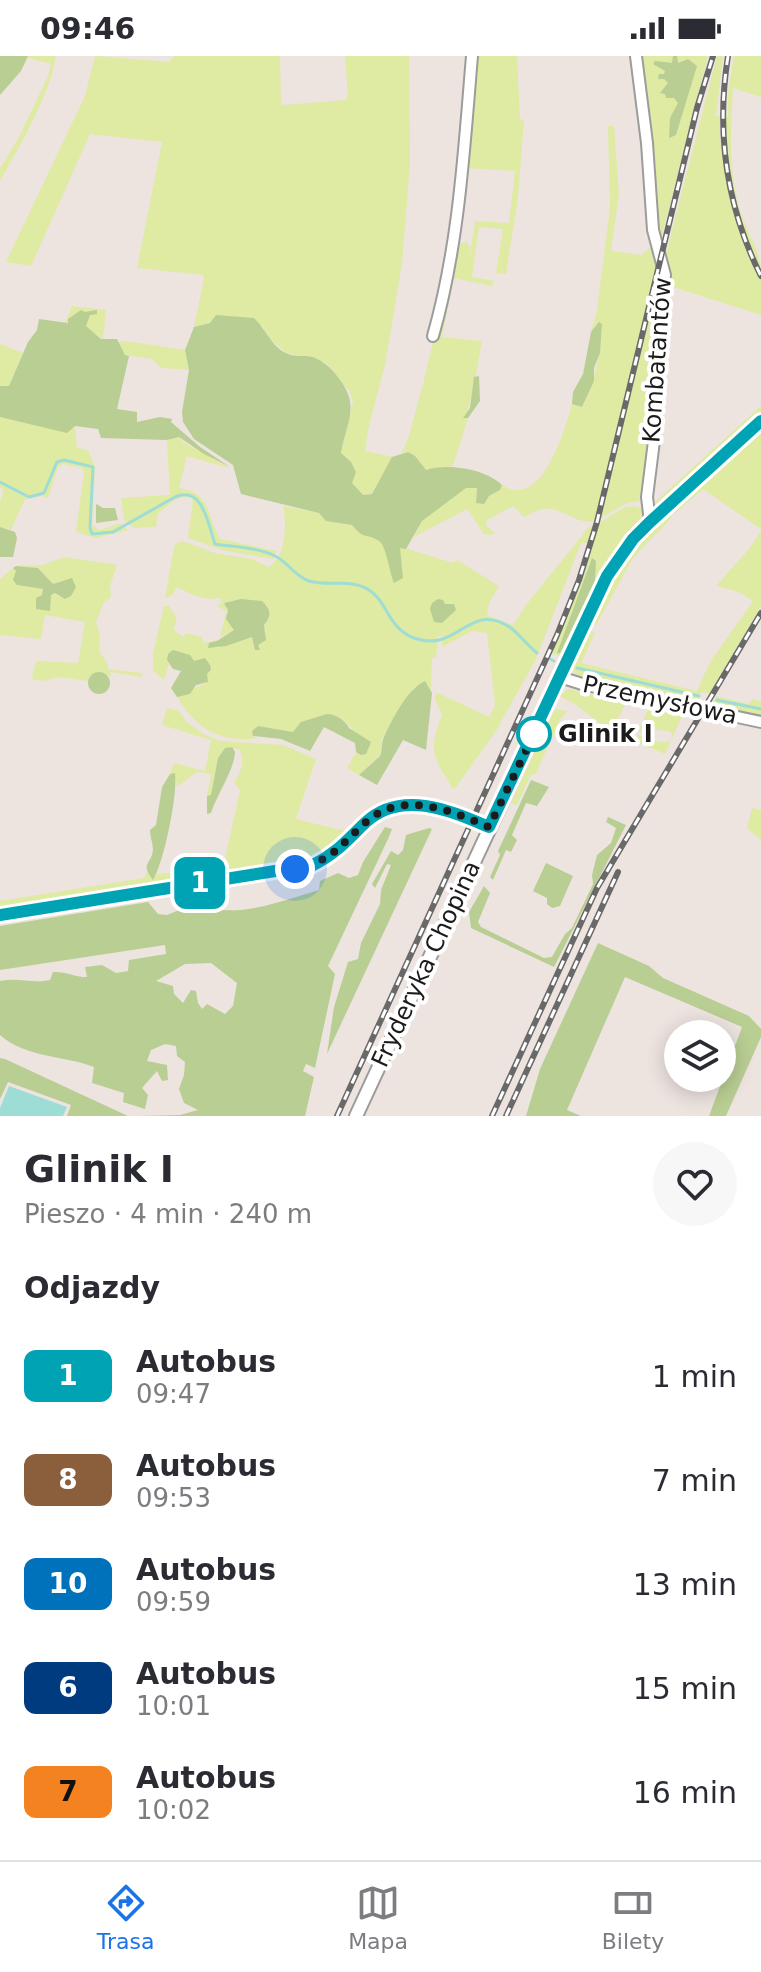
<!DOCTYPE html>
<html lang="pl">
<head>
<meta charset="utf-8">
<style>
	:root { --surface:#fff; --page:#f7f7f7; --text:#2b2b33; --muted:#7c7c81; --line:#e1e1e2; --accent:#1a73e8 }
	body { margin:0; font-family:"DejaVu Sans",sans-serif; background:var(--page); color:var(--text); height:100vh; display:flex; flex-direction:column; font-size:30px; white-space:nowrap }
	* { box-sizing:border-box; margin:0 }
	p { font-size:26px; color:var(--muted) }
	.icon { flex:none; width:44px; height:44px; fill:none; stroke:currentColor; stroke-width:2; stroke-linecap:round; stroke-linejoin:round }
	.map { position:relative; height:1060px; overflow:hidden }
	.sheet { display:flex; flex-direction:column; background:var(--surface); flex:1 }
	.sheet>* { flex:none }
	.badge { padding:0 16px; border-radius:12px; font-size:28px; line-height:52px }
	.tools { position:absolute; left:664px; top:964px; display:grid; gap:16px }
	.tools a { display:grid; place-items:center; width:72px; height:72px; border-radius:50%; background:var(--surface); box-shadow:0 4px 20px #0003; font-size:40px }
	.you { position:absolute; width:40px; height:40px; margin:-20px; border:6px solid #fff; border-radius:50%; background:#1a73e8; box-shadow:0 0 0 12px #1a73e833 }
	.map>.badge { position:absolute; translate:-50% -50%; box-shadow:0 0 0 4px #fff }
	h2 { padding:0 24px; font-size:30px; line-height:72px }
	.round { display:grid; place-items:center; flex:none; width:84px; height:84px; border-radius:42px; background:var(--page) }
	.overview { display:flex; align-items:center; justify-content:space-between; height:136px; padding:0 24px }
	h1 { font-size:38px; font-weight:700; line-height:60px }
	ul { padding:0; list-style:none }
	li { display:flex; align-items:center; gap:24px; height:104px; padding:0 24px }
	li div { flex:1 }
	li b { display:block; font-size:30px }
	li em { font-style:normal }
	li .badge { min-width:88px; font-weight:700; text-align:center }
	.status { display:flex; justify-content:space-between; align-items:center; height:56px; padding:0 40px; background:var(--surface); direction:ltr }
	.status svg { height:22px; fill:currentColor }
	.tab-bar { display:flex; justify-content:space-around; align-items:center; height:112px; border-top:2px solid var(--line); background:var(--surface); font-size:22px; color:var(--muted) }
	.tab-bar a { display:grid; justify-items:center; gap:4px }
	.tab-bar .active { color:var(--accent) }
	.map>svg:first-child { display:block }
	.grass { fill:#dfeaa3 }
	.forest { fill:#b9ce93; fill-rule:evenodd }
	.water { fill:#9eddd5 }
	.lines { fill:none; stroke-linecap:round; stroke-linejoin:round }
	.stream { stroke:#9eddd5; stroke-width:3 }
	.minor-casing { stroke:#9c9c9c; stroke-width:14 }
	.tertiary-casing { stroke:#9c9c9c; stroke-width:16 }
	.minor { stroke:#fff; stroke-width:10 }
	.tertiary { stroke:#fff; stroke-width:12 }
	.rail-casing { stroke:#696969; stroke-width:6 }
	.rail { stroke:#fff; stroke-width:3; stroke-dasharray:9; stroke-linecap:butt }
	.line-casing { stroke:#fff; stroke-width:18 }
	.line { stroke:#00a3b4; stroke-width:12 }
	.walk { stroke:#1b1b1b; stroke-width:8; stroke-dasharray:0 14.4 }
	.stop-dot { fill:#fff; stroke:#00a3b4; stroke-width:4 }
	.labels { text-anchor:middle; stroke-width:8; stroke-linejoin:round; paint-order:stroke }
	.street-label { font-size:24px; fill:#1b1b1b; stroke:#fff }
	.stop-label { font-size:24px; font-weight:bold; fill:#1b1b1b; stroke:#fff; text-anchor:start }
</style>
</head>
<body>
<div class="status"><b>09:46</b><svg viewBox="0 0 49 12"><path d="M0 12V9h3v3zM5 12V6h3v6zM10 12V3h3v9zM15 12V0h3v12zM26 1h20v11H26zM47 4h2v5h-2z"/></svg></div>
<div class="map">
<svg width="761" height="1060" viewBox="0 0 761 1060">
	<rect width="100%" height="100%" fill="#ede4e0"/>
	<g class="grass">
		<path d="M28,0H56C48,44 21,87 0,125V112L17,85L48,20L51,8L28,2Z"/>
		<polygon points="95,0 169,6 174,0 280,0 281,45 283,49 345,44 348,40 345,0 409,0 410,108 402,208 385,309 369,370 365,395 393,401 372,438 362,439 352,427 351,406 341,397 353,346 350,336 327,308 312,301 288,298 266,280 263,270 210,267 194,271 204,222 203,219 137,212 162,86 90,78 31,210 6,206 85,40"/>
		<path d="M473,0H517L520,63L524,64L518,142L506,218L496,217L503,173L479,171L472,221L494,225L492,230L454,222L442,281L482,285C478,305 473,347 464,362H468L453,410L426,414L408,396L401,397L408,383L423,328L459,176L456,203L460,187L466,186L470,190L469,204L475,165L509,167L515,115L465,112Z"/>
		<polygon points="639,0 708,0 660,187 657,171"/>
		<polygon points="717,0 723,0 716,60 720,60 720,82 731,144 744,189 761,223 761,259 673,231 667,232 665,202"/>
		<path d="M734,0H761V41L733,32C731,71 728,113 739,151C745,172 761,196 761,216C736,168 726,114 725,60H728V38Z"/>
		<path d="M608,70H614L619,138L611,195L641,199L650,192L644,146H647L659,205L595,465C577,470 562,450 543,453C537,454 530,458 524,461L513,450L487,464L486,469L495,477L490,479L484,478L467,453L414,481L422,465L436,454L466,432H477L476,442L484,448L488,441L500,434L502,429C542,455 565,373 572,348L582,351C594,331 602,292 602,268L599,267L591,276L597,254L610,151Z"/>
		<polygon points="660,212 655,332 643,444 625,448 601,462"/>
		<polygon points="72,250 106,254 103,283 85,270 89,259 96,254 65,267"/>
		<polygon points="125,285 185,294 189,314 161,312 152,303 125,299 118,286"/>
		<polygon points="0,288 23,297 9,330 0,330"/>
		<polygon points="761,350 761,359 661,449 655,450 655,446"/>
		<polygon points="0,361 66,376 75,370 77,392 88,394 95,411 92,469 100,474 121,467 128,474 96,482 76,476 84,416 82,412 63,408 58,411 48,442 42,440 25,443 11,474 0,471 0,446 4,434 0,431"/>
		<polygon points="761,372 761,473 703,433 674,458 671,456"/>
		<path d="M179,381L183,386L231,413L187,400L179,432C212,437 206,459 220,483L277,495L273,503L222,494L188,482L193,443C180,435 169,450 158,457L156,471L134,472L124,464L121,442L170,439L167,384Z"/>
		<path d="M283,450L319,457L326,465L352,469L356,474L380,485L403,515L399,502L400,492L402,491L453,507L457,504L499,530L489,547L487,559L513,569L526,549L589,471L594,470L588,487H581L536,603L496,675L454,734C434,703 427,696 442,659L435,643L436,636L489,661L495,649L487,577L472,575L442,591V580H438L436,602H432L431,633L430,635L425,625L414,632L398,658L382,683L383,696L359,719L347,712L356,696L360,699L362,683L347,667L334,659L301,666L294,676L258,670L253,680L257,682C219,687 197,673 177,641C187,636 197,631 208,626L207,618L211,614L205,602L194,605L167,604L169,608L164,624L153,614V597L164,550H169L177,563L173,573L183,581L186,577L202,581L204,587L218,584L214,592H217L252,581L255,593L266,576L264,570L270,562L266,549C252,544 238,542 224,547L228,554L226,558L234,574L220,582L226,555L217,550L222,546L220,542C205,545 190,538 177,531L173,538L165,543L173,496L175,488L183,485L215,497L251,503L269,511C286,500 287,469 283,450Z"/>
		<polygon points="635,450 643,453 640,466 607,507 562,601 552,597 584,520 599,467 625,451"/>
		<path d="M667,459L672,461L633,502L596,569L593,568C597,535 640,480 667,459Z"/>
		<polygon points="761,475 761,550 711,638 701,636 698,646 584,622 574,617 573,607 591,574 595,577 581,607 697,635 710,606 753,545 739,536 716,530 749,493"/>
		<polygon points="64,501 117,509 110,530 111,541 104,546 96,566 100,580 99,595 107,606 108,613 142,617 142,621 111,616 110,621 104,617 90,620 88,625 59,621 43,625 32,623 36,605 78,607 85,566 45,559 41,583 0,579 0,523 13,512 16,515 15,519 26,531 43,533 42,539 51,542 51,539 55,537 60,542 62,524 53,528 39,512 16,510 43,509"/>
		<polygon points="568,633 629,644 630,650 625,649 611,676 575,648 559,640"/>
		<polygon points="716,640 749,648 752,643 761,645 761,661 712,650"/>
		<path d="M650,649L684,656L665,698L634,685L637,679C648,681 661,690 672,684L671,676L652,673L649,678L638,676Z"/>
		<path d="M167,652L179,655L186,665L203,678L220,685L283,689L316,703L296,763L345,775L332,788L315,799L287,806L166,823L165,828L0,855V845L144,822L147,816L153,823L157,818L223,812L240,734L234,727C240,717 246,706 239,693L225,692L218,702L211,740H207L211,718L197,716L177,731L175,717L170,718L174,707L205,715L211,684L162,669Z"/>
		<polygon points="554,653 568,655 561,662 535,719 531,718 517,749 511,747"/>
		<polygon points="752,752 761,754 761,784 747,772"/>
	</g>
	<g class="forest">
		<polygon points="0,0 28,0 21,15 0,39"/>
		<polygon points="673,0 677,0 678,7 688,3 697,10 676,79 669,82 670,62 678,47 674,42 666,42 665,38 660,37 668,27 664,23 658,23 659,18 664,18 665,15 653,8 655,5 672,7"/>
		<polygon points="81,254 85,256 97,254 97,258 90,259 86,270 101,283 117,283 125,299 129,300 117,353 137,356 137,366 160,361 172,363 171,366 200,391 230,411 204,398 179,381 167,384 101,382 98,373 75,370 67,377 0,361 0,330 9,330 28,286 37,274 39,263 68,267 68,263"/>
		<path d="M216,259L254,262C266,273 271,291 288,298C295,301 305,299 313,301C323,305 331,312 337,320C361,349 347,364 341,397L351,406L356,416L352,427L363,439L372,438L392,401L408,396L415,400L426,414C448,407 485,413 502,429L500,434L489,440L484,448L476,447L477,432H466L422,465L406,493L400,492L403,522L394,527C390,518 386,489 379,485C365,476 365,485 352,469L326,465L319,457L241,438L233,409L194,383L183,366L182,356L189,314L185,294L194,271L210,267Z"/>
		<polygon points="599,266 602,268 600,297 594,312 594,325 582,351 572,348 573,336 583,318 591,276"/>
		<polygon points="479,320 480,345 468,362 463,362 470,352 474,321"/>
		<polygon points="96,448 103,452 115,452 118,464 96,467"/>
		<polygon points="0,471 15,476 17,482 13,501 0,501"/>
		<polygon points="592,502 596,505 595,525 560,597 557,597"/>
		<polygon points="16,510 38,512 53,528 72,522 76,531 71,540 65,543 55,537 51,539 50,555 36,553 36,542 42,539 43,533 17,529 13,524 16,515 13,512"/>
		<path d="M241,543L262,545C271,554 272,560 264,569L266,584L258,589L260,594H255L252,581L226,590L208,592L209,587L217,585L234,574L226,563L228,554L224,547Z"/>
		<polygon points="438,543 443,544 445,548 454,548 456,554 442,567 434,566 430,553 432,547"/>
		<polygon points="173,594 190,599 194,605 205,602 210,609 211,614 207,618 208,626 196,629 190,638 177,641 171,632 181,615 173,613 167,604 168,598"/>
		<circle cx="99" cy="627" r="11"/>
		<path d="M425,625L432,637L426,694L403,684L377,729L359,719L380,700C383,694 381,687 384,681C392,664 407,633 425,625Z"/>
		<path d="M327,658C335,658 345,664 349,672L371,686L366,698L361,699L356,696L355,687L324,671L310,695L281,683L253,680L252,675L258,670L293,676L301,666Z"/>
		<path d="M232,691L235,696C234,715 217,738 211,757L207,758V740L211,739L218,702L225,692Z"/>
		<path d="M175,717C178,738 164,806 153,824C140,807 151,809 153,794C153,788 150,780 150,774L156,769L162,731L170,718Z"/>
		<polygon points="531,724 549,731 537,750 526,747 512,779 517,784 511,796 506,794 493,824 490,821 500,799 498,795"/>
		<polygon points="608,761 626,769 554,911 471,872 469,856 484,830 490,837 478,866 481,871 544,902 552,901 565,878 572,872 593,828 592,819 597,799 611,787 616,772 606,766"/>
		<path d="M385,771L392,773L388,783L328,910L335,918L315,1012L306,1008L303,1015L314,1021L305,1060H139L180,1059L198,1054L184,1047L179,1033L184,1019L185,1006L177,1000L176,990L165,988L151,994L147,1005L167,1009L168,1024L162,1025L157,1015L142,1032L148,1039L145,1053L123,1046L124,1037L92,1027L94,1011C63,999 26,1002 0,979V925C19,921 32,928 50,924L53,916C65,915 74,921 87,921L85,911L102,909L116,917L128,915L129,904L166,898L165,889L0,914V870L148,846L158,858L167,859L194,848C238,864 277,846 319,834L320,825L338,817L349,822L358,819L363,806ZM185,908L211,907L237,927L233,950L225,958L207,948L202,953L198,947L196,935L191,934L183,947L174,938L173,930L156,925Z"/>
		<polygon points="429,772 432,773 327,998 334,951 348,906 358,903 361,887 380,848 381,834 391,809 387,808 375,832 372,828 391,795 398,799 403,794 406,779"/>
		<polygon points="546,807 573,820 560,850 552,852 547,848 547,842 533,835"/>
		<polygon points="598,887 649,910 663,922 749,960 761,973 761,981 726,1060 709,1060 742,971 625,921 567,1054 581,1060 526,1060 540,1013"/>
		<polygon points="0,1002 5,1003 128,1060 67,1060 71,1049 8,1026 0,1043"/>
	</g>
	<polygon class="water" points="9,1030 67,1051 63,1060 0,1060 0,1052"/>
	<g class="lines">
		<g class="stream">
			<path d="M0,426L29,441L44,437L57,406L64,404L93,411L90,472L92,478L113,476L175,441C203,429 208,468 215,488C234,491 257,491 275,500C288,506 293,519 309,525C329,531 351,522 369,534C388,546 387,571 414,582C459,598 469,543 511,572C520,579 528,590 537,597"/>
			<polyline points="550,603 554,605"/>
			<polyline points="577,612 699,640"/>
			<polyline points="717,644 761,653"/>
		</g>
		<defs>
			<g id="minor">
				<polyline points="636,0 647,87 653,174 665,219 658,276 657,361 647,441 650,466"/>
				<path d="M433,280C459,189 464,94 472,0"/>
				<polyline points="560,621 582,628 761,666"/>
			</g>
			<g id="tertiary">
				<path d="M0,859L313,809C336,798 348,783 366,766C402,734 451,755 489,771"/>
				<polyline points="356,1060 607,520 633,483 650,466 761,365"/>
			</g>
		</defs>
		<use href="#minor" class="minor-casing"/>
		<use href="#tertiary" class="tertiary-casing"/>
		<use href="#minor" class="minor"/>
		<use href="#tertiary" class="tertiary"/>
		<defs>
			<g id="rail">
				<path d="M728,0C716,76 726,150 761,220"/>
				<polyline points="337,1060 557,579 579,524 597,466 697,52 713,0"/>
				<polyline points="492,1060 597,832 761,557"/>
				<polyline points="506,1060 618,816"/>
			</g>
		</defs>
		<use href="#rail" class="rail-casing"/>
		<use href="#rail" class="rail"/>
	</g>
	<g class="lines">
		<defs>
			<path id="line" d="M0,859L313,809C336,798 348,783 366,766C402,733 451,755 489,771L607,520L633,483L650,466L761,365"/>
		</defs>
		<use href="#line" class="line-casing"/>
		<use href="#line" class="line"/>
		<path class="walk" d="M295,813C333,805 340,789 366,766C403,733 451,755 489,771L535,676L534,678"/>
	</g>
	<circle class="stop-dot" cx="534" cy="678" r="16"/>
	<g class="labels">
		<g class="street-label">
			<text transform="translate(657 304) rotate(-86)" y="8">Kombatantów</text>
			<text transform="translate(660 644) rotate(12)" y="8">Przemysłowa</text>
			<text transform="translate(426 908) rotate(-65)" y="8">Fryderyka Chopina</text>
		</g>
		<g class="stop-label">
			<text x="558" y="686">Glinik I</text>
		</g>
	</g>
</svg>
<div class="tools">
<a><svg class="icon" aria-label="layers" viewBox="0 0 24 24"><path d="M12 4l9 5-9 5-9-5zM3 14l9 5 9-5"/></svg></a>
</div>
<div class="you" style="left:295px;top:813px"></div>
<b class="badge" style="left:200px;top:827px;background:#00a3b4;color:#fff">1</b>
</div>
<section class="sheet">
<div class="overview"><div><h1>Glinik I</h1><p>Pieszo · 4 min · 240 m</p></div><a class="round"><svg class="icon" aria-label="heart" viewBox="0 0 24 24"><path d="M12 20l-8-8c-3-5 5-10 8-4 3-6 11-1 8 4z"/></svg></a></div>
<h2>Odjazdy</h2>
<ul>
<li><span class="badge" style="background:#00a3b4;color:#fff">1</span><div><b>Autobus</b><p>09:47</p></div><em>1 min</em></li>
<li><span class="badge" style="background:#8b5e3c;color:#fff">8</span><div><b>Autobus</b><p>09:53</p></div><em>7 min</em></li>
<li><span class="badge" style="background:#0072bc;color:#fff">10</span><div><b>Autobus</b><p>09:59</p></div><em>13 min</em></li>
<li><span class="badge" style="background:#003b80;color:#fff">6</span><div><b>Autobus</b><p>10:01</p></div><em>15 min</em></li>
<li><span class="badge" style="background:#f58220;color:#111">7</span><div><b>Autobus</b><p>10:02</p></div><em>16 min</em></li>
</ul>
</section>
<nav class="tab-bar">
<a class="active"><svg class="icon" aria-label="directions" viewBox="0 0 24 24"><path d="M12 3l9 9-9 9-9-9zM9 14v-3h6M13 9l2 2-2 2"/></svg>Trasa</a>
<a><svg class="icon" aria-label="map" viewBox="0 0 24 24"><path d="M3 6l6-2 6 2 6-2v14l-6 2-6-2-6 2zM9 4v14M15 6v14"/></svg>Mapa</a>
<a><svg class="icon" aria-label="tickets" viewBox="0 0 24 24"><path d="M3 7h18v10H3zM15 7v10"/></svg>Bilety</a>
</nav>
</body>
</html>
